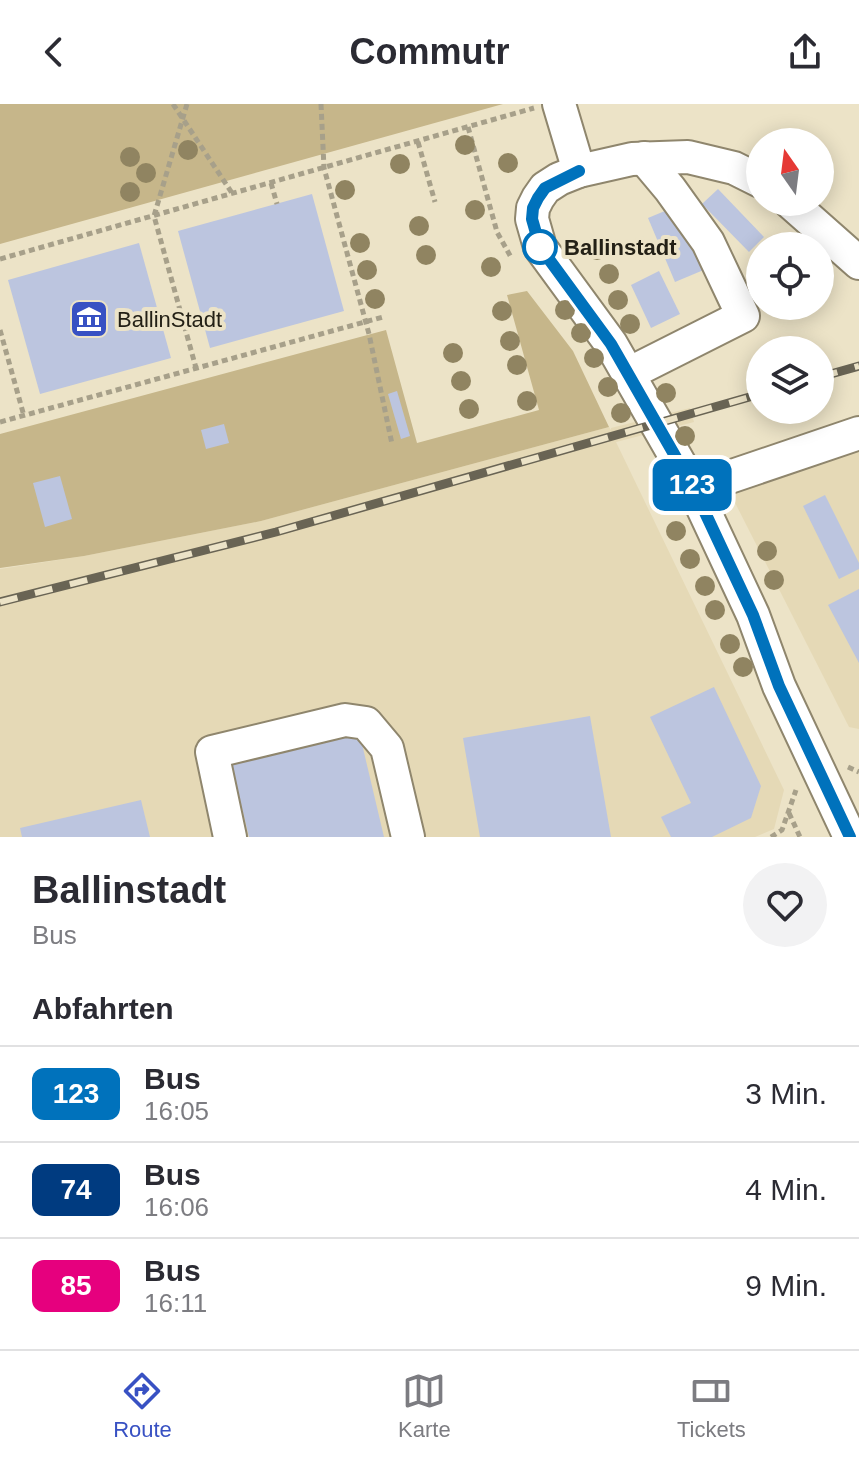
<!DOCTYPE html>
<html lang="de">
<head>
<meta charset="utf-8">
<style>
	:root { --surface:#fff; --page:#f2f2f3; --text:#2b2b33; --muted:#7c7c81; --line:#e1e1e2; --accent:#3851c3 }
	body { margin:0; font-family:Helvetica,sans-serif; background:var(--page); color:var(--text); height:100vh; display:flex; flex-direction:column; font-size:30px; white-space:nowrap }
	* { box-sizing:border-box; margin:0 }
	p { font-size:26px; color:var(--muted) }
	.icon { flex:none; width:44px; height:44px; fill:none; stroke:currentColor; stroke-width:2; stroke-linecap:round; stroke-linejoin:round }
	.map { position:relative; height:733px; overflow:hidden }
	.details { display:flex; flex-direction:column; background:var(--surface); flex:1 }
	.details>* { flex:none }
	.badge { padding:0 16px; border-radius:12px; font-size:28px; line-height:52px }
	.needle { width:52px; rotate:346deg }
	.tools { position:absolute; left:746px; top:24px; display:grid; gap:16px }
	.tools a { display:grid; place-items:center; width:88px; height:88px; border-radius:50%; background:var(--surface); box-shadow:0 4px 20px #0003; font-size:40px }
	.map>.badge { position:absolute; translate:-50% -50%; box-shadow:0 0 0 4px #fff }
	h2 { padding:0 32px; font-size:30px; line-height:72px }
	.round { display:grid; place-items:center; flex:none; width:84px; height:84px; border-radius:42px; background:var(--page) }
	.headline { display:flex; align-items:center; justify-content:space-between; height:136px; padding:0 32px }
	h1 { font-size:38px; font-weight:800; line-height:60px }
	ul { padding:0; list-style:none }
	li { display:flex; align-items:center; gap:24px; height:96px; padding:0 32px; border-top:2px solid var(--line) }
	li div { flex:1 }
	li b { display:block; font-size:30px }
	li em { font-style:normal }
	li .badge { min-width:88px; font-weight:700; text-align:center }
	header { display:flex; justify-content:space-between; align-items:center; height:104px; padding:0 32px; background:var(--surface); font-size:36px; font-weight:800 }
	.menu { display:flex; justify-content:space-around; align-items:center; height:112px; border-top:2px solid var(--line); background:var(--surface); font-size:22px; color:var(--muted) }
	.menu a { display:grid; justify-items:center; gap:4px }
	.menu .on { color:var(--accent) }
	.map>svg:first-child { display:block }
	.built { fill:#e5d9b6 }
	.green { fill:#c6b68a }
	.building { fill:#bcc5df }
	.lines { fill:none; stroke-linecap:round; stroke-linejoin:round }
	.minor-casing { stroke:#8f866d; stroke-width:36 }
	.path { stroke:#a7a08a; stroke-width:5; stroke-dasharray:6 4; stroke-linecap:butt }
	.minor { stroke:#fff; stroke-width:32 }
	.rail-casing { stroke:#696454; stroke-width:9 }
	.rail { stroke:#ece3c7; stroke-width:6; stroke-dasharray:18; stroke-linecap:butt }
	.tree { fill:#908461 }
	.line-casing { stroke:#fff; stroke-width:18 }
	.line { stroke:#0072bc; stroke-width:12 }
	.stop-dot { fill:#fff; stroke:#0072bc; stroke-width:4 }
	.labels { text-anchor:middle; stroke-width:8; stroke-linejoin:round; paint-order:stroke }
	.stop-label { font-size:22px; font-weight:bold; fill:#232016; stroke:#ece3c7; text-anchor:start }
	.poi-label { font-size:22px; fill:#232016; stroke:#ece3c7; text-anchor:start }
</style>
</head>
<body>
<header><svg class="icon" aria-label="back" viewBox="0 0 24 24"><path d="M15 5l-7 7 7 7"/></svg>Commutr<svg class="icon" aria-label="share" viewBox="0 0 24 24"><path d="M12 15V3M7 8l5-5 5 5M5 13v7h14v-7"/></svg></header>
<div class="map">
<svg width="859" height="733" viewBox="0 0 859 733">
	<rect width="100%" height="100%" fill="#ece3c7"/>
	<g class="built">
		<polygon points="690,304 694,318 616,338 784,686 774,725 755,733 0,733 0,465 84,452 261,417 609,323 611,326 611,324"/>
		<polygon points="859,335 859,625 849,623 726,381"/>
	</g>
	<g class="green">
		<polygon points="0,0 503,0 0,140"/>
		<polygon points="527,187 573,247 609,323 261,417 84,452 0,464 0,330 386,226 417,339 539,306 507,191"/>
	</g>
	<g class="building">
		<polygon points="718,85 764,133 749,148 702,100"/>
		<polygon points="312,90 344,207 210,244 178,127"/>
		<polygon points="672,104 706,165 675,178 648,114"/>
		<polygon points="139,139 171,254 40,290 8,176"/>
		<polygon points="659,167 680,210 651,224 631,181"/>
		<polygon points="397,287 410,332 401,335 388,290"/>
		<polygon points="224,320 229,339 206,345 201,326"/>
		<polygon points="60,372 72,415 45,423 33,379"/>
		<polygon points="825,391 859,459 859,465 839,475 803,402"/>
		<polygon points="859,485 859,559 828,501"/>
		<polygon points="714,583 761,682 751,714 712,733 671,733 661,713 691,699 650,613"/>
		<polygon points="590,612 611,733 480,733 463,634"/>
		<polygon points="358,623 384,733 249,733 230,654"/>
		<polygon points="141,696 150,733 22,733 20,724"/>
	</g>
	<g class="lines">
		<defs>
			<g id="minor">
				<polyline points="559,0 579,67"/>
				<polyline points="760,77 734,64 688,53 632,55 579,67 559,75 545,84 538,94 533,104 532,115 540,143 611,240 694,385 753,511 779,582 850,733"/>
				<polyline points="790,98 859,159"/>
				<polyline points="628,270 743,212 708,138 670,85 644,54"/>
				<polyline points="694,385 859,329"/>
				<polyline points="230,733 212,648 345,616 366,619 387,644 408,733"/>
			</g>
		</defs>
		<use href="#minor" class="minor-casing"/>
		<g class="path">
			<polyline points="173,0 232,89"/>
			<polyline points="187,0 154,112 196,264"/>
			<polyline points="321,0 324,64 369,230 392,340"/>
			<polyline points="468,23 497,128 512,155"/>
			<polyline points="418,38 435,98"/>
			<polyline points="271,79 277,100"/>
			<polyline points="0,155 534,4"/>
			<polyline points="0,226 24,312"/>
			<polyline points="0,318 383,213"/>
			<polyline points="848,663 859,668"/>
			<polyline points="789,709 800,733"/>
			<polyline points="771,733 782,726 796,686"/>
		</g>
		<use href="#minor" class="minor"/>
		<defs>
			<g id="rail">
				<polyline points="820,273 859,262"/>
				<polyline points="0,498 276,428 760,290"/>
			</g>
		</defs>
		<use href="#rail" class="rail-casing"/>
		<use href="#rail" class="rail"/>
	</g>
	<g class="tree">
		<circle cx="465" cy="41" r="10"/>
		<circle cx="188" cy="46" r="10"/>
		<circle cx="130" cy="53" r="10"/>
		<circle cx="508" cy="59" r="10"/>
		<circle cx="400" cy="60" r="10"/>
		<circle cx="146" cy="69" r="10"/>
		<circle cx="345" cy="86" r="10"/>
		<circle cx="130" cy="88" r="10"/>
		<circle cx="475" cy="106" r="10"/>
		<circle cx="419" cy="122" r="10"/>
		<circle cx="360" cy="139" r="10"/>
		<circle cx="597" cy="146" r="10"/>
		<circle cx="426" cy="151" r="10"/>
		<circle cx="491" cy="163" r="10"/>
		<circle cx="367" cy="166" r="10"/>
		<circle cx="609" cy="170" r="10"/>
		<circle cx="375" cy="195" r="10"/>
		<circle cx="618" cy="196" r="10"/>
		<circle cx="565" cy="206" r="10"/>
		<circle cx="502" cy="207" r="10"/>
		<circle cx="630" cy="220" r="10"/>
		<circle cx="581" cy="229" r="10"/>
		<circle cx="510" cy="237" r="10"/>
		<circle cx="453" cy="249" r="10"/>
		<circle cx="594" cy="254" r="10"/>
		<circle cx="517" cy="261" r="10"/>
		<circle cx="461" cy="277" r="10"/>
		<circle cx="608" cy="283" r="10"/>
		<circle cx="666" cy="289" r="10"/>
		<circle cx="527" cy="297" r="10"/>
		<circle cx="469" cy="305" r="10"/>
		<circle cx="621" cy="309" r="10"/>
		<circle cx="685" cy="332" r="10"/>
		<circle cx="663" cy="399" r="10"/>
		<circle cx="676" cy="427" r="10"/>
		<circle cx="767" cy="447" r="10"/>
		<circle cx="690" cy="455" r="10"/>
		<circle cx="774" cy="476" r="10"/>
		<circle cx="705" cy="482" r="10"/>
		<circle cx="715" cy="506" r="10"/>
		<circle cx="730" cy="540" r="10"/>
		<circle cx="743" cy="563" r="10"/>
	</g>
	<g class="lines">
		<defs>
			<polyline id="line" points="579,67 545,84 538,94 533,104 532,115 540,143 611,240 694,385 753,511 779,582 850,733"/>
		</defs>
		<use href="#line" class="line-casing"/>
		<use href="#line" class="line"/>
	</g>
	<defs>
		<symbol id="museum-square" viewBox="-11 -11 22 22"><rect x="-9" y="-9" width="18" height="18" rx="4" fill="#3851c3" stroke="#ece3c7"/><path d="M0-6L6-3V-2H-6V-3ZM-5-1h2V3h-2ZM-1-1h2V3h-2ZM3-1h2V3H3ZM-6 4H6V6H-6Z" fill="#fff"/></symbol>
	</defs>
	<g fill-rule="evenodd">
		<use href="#museum-square" x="67" y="193" width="44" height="44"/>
	</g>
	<circle class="stop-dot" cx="540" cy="143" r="16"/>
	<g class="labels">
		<g class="stop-label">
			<text x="564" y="151">Ballinstadt</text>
		</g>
		<g class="poi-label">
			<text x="117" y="223">BallinStadt</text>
		</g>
	</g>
</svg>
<div class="tools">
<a><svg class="needle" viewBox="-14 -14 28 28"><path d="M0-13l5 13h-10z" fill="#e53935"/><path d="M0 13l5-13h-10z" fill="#7c7c81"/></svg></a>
<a><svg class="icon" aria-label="locate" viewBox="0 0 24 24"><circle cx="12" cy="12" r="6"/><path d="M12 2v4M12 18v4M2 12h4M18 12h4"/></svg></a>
<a><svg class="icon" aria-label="layers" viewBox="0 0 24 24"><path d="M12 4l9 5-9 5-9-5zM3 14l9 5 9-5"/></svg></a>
</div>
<b class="badge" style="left:692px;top:381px;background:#0072bc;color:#fff">123</b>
</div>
<section class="details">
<div class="headline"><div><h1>Ballinstadt</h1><p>Bus</p></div><a class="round"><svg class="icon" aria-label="heart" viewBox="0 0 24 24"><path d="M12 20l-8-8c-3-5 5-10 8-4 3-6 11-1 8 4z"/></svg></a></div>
<h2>Abfahrten</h2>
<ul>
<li><span class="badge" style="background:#0072bc;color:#fff">123</span><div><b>Bus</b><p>16:05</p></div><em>3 Min.</em></li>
<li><span class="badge" style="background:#003b80;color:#fff">74</span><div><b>Bus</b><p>16:06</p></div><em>4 Min.</em></li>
<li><span class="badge" style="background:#e6007e;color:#fff">85</span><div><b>Bus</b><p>16:11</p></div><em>9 Min.</em></li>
</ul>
</section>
<nav class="menu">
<a class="on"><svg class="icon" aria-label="directions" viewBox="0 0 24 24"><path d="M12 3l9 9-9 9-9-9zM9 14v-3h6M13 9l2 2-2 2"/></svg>Route</a>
<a><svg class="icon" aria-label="map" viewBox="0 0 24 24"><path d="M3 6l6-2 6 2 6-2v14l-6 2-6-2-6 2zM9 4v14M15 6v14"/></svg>Karte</a>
<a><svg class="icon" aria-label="tickets" viewBox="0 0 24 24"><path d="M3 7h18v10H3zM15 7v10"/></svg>Tickets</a>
</nav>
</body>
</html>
